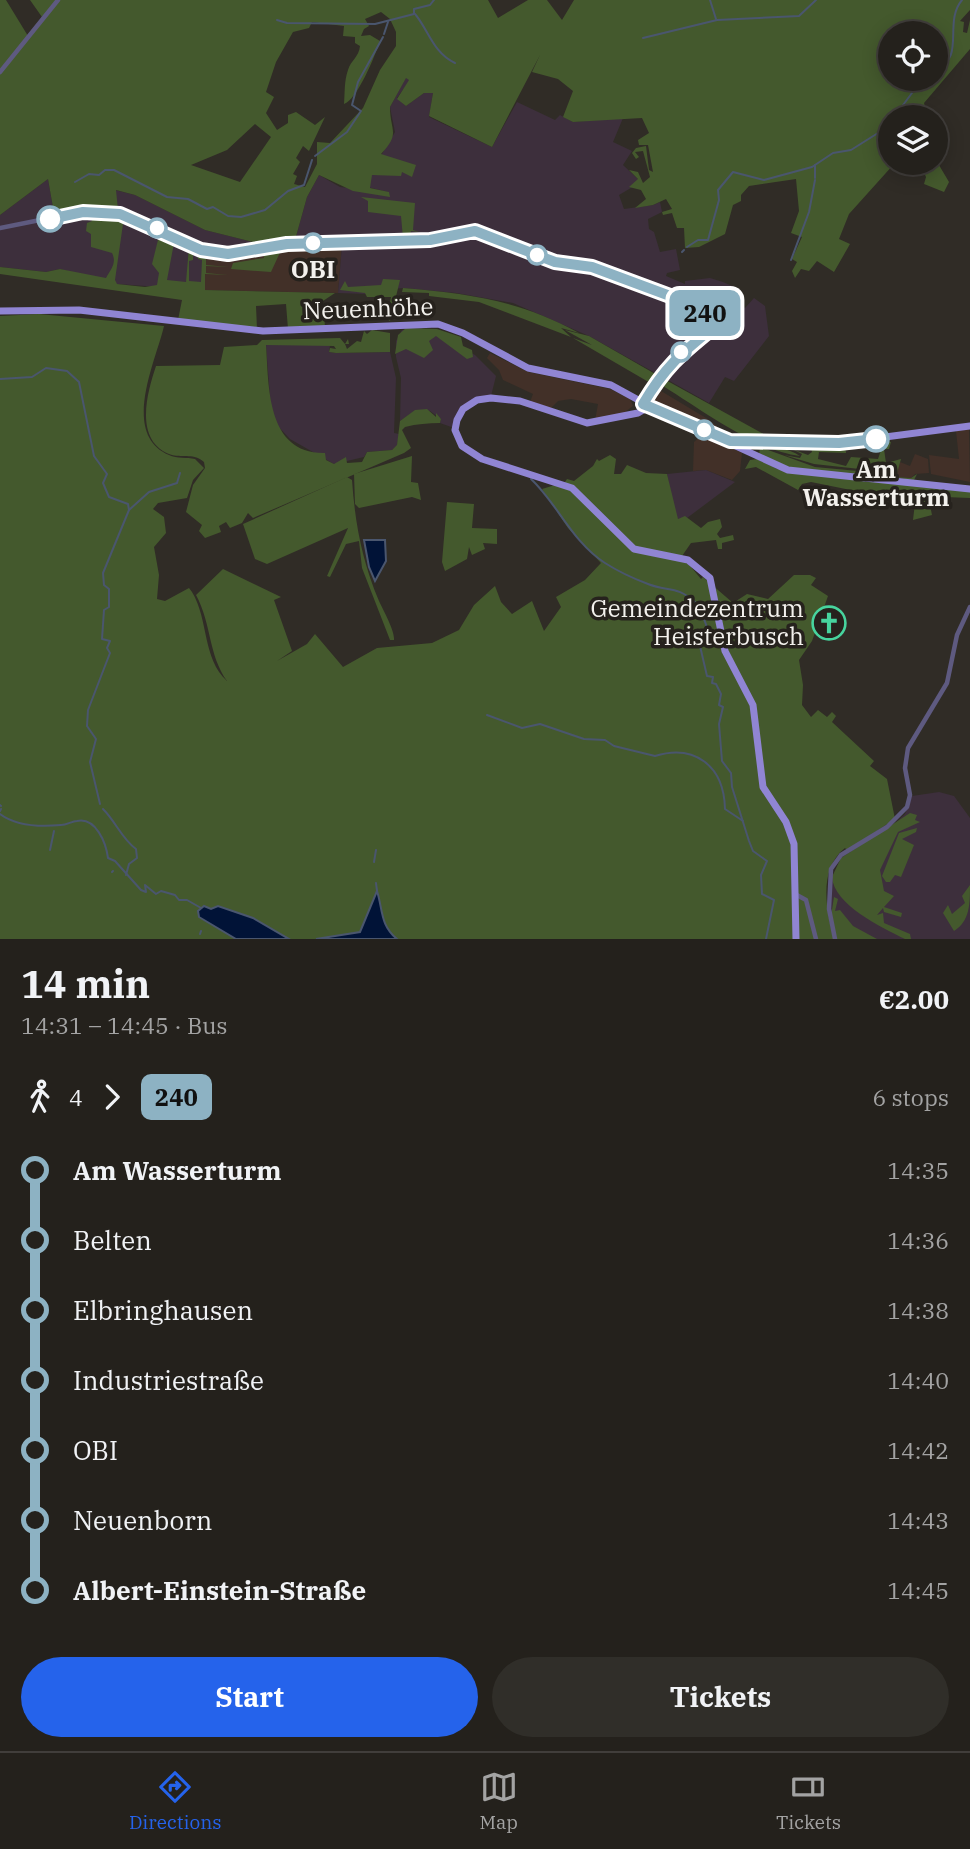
<!DOCTYPE html>
<html lang="en">
<head>
<meta charset="utf-8">
<style>
	:root { --surface:#24211c; --page:#302e29; --text:#f1f3f6; --muted:#a3a3a3; --line:#413e3b; --accent:#2563eb }
	body { margin:0; font-family:"IBM Plex Serif",serif; background:var(--page); color:var(--text); height:100vh; display:flex; flex-direction:column; font-size:26px; white-space:nowrap }
	* { box-sizing:border-box; margin:0 }
	p { font-size:23px; color:var(--muted) }
	.icon { flex:none; width:38px; height:38px; fill:none; stroke:currentColor; stroke-width:2; stroke-linecap:round; stroke-linejoin:round }
	.map { position:relative; height:939px; overflow:hidden }
	.panel { display:flex; flex-direction:column; background:var(--surface); flex:1 }
	.panel>* { flex:none }
	.badge { padding:0 14px; border-radius:10px; font-size:24px; line-height:46px }
	.buttons { position:absolute; left:878px; top:21px; display:grid; gap:14px }
	.buttons a { display:grid; place-items:center; width:70px; height:70px; border-radius:50%; background:var(--surface); box-shadow:0 4px 18px #0003,0 0 0 2px var(--line); font-size:35px }
	.map>.badge { position:absolute; translate:-50% -50%; box-shadow:0 0 0 4px #fff }
	.legs { display:flex; align-items:center; gap:10px; height:77px; padding:0 21px; font-size:23px }
	.legs p { margin-inline-start:auto }
	.summary { display:flex; align-items:center; justify-content:space-between; height:119px; padding:0 21px }
	h1 { font-size:38px; font-weight:700; line-height:52px }
	.cta { display:flex; gap:14px; margin-top:auto; padding:14px 21px }
	.cta a { flex:1; height:80px; border-radius:42px; background:var(--accent); color:#fff; font-size:28px; font-weight:700; line-height:80px; text-align:center }
	.cta a+a { background:var(--page); color:var(--text) }
	ul { padding:0 21px; list-style:none }
	li { display:flex; align-items:center; gap:24px; height:70px; font-size:26px }
	li i { display:grid; place-items:center; width:10px; height:100%; margin:0 9px; background:currentColor }
	li i::after { content:''; width:18px; height:18px; margin:-9px; border:5px solid; border-radius:50%; background:var(--surface) }
	li p { margin-inline-start:auto }
	li:first-child i { background:linear-gradient(#0000 50%,currentColor 0) }
	li:last-child i { background:linear-gradient(currentColor 50%,#0000 0) }
	.dock { display:flex; justify-content:space-around; align-items:center; height:98px; border-top:2px solid var(--line); background:var(--surface); font-size:19px; color:var(--muted) }
	.dock a { display:grid; justify-items:center; gap:4px }
	.dock .current { color:var(--accent) }
	.map>svg:first-child { display:block }
	.commercial { fill:#423028 }
	.industrial { fill:#3d2f3c }
	.green { fill:#44592d; fill-rule:evenodd }
	.water { fill:#011337; stroke:#4a566e; stroke-width:2 }
	.lines { fill:none; stroke-linecap:round; stroke-linejoin:round }
	.stream { stroke:#4a566e; stroke-width:2 }
	.minor { stroke:#5e5a80; stroke-width:4.5 }
	.major { stroke:#9085d3; stroke-width:7 }
	.line-1-casing { stroke:#fff; stroke-width:16 }
	.line-1 { stroke:#8db2c3; stroke-width:10 }
	.stop-1-dot { fill:#fff; stroke:#8db2c3; stroke-width:3.5 }
	.labels { text-anchor:middle; stroke-width:7; stroke-linejoin:round; paint-order:stroke }
	.stop-label { font-size:24px; font-weight:bold; fill:#f3f1ed; stroke:#26221d }
	.street-label { font-size:24px; fill:#f3f1ed; stroke:#26221d }
	.poi-label { font-size:24px; fill:#f3f1ed; stroke:#26221d; text-anchor:end }
</style>
</head>
<body>
<div class="map">
<svg width="970" height="939" viewBox="0 0 970 939">
	<rect width="100%" height="100%" fill="#302c26"/>
	<g class="commercial">
		<polygon points="322,245 342,245 338,293 203,290 205,253"/>
		<polygon points="490,353 528,372 610,389 630,399 633,406 621,415 595,421 598,404 571,399 558,401 550,409 530,402 533,394 503,380 499,370 487,358"/>
		<polygon points="656,388 706,418 717,426 718,432 652,403 657,396 653,393"/>
		<polygon points="969,429 970,482 931,474 929,455 959,459 956,431"/>
		<polygon points="703,434 742,453 740,471 732,480 706,470 693,471 694,442"/>
		<polygon points="915,454 928,459 929,473 915,474 911,478 895,477 900,462 910,466"/>
	</g>
	<g class="industrial">
		<polygon points="406,77 410,80 397,98 406,106 424,93 433,93 429,117 492,147 517,102 555,120 560,115 573,122 623,118 613,142 632,151 623,165 641,182 619,195 624,209 653,205 660,202 662,212 648,219 649,229 654,232 660,252 676,249 680,270 667,273 666,276 685,284 685,281 710,278 723,282 739,289 735,301 745,308 754,298 765,306 769,336 734,381 725,377 709,403 589,336 513,303 456,293 404,288 366,291 366,294 338,293 342,245 283,246 232,257 205,254 203,290 117,284 60,269 46,272 0,267 0,215 48,179 54,213 89,207 117,210 115,190 135,195 205,230 253,242 255,247 295,240 307,197 319,175 340,187 388,192 363,186 395,132 390,107"/>
		<polygon points="421,328 475,355 496,376 491,396 471,401 454,428 440,423 441,419 430,411 416,410 400,421 401,378 396,357 396,341 402,330"/>
		<polygon points="266,345 330,345 329,352 336,353 390,352 396,378 394,433 399,434 397,446 392,450 367,452 364,457 334,464 290,439 275,423 271,410"/>
		<polygon points="706,470 735,482 687,518 678,519 675,515 667,474"/>
		<polygon points="939,792 954,796 970,818 970,939 837,939 831,916 832,877 841,858 893,825 905,814 912,796"/>
	</g>
	<g class="green">
		<path d="M0,0H6L28,36L42,17L30,0H488L498,18L528,0H547L562,20L574,0H970V10L960,21L964,22L963,32L967,33L970,20V49L924,103L928,117H891V163H936V160L949,182L944,192L924,184L926,177L920,164H894L849,214L839,239L850,244L834,272L817,261L809,271L801,269L795,278L792,271L797,262L792,259L802,237L791,233L799,211L796,179L749,186L741,195V201L733,205L725,234L699,247L685,248L684,228H677L672,213L663,215L662,212L672,209L666,199L653,205L635,208L646,199L641,190L629,187L638,179L629,170L638,172L643,183L650,177L643,151L635,152L639,157L636,159L632,153L636,148L646,146L649,170L653,172L648,145H639L638,140L649,133L642,118L573,122L563,117L573,91L558,79L532,72L540,55L492,147L429,116L433,93H424L406,106L397,99L409,80L406,78L390,107C390,131 401,133 381,154L416,165L412,177L402,172L401,176L372,175L370,188L389,192L390,197L353,191L319,175L307,197L295,240L255,247L253,242L205,230L135,195L116,190L118,210L89,207L54,213L48,179L0,215ZM381,12L390,19L396,32V46L380,70L363,108L330,143L317,142V164L305,187L294,184L297,176L293,174L300,162L296,158L303,146L309,151L325,117L315,125L296,112L288,115V123L277,130L266,113L274,97L266,92L276,62L293,32L309,28L312,22L344,26L343,36L355,37V43L360,46C359,57 351,60 348,70C344,81 345,93 344,104C357,100 375,56 380,41L370,35L361,36L364,29L369,26L365,19ZM891,33H936V79H891ZM255,124L271,137L240,182L191,165L227,150Z"/>
		<polygon points="361,197 415,203 413,230 419,232 411,231 410,238 403,238 401,216 368,212 368,201"/>
		<path d="M92,214L124,217L115,280L117,284L145,287L157,285L159,273L152,264L159,236L165,234L174,243L167,280L186,282L189,247L193,251V260L189,261V281L201,282L202,260L198,259L197,251L229,257L206,258V265L229,267L206,266V273L228,275L205,274V282L228,283L205,282V290L335,293L323,301L325,327L288,329L286,304L256,306L257,329L178,320L182,300L0,274V267L46,272L60,269L106,278C111,269 117,263 112,253L91,247V234L86,231L87,223L92,221Z"/>
		<polygon points="283,246 271,272 231,269 233,263 264,258 263,251 232,260 232,257"/>
		<polygon points="383,279 400,280 390,321 387,319 391,297 367,297 365,293 340,290 345,281 348,287 381,285"/>
		<path d="M403,288C471,294 518,300 579,333L561,328L571,337L479,302L429,296V293L402,292Z"/>
		<path d="M39,314L164,326C156,361 120,434 169,455C177,459 187,457 195,459L204,468L193,480L187,498L158,503L153,509L164,517L166,533L154,547L159,575L157,599L165,601L189,588L192,592C209,620 202,658 227,681C208,654 212,625 196,595L223,569L281,597L274,600L292,651L277,661L307,644L315,634L343,667L377,648L432,643L459,630L474,605L495,586L501,602L512,614L532,601L544,631L561,607L556,597L585,580L601,563L568,528L542,489L565,482L567,479L574,481L593,466L597,459L599,461L610,455L616,459L614,474H621L627,465L646,473L667,474L678,519L685,516L701,528L708,522L720,519L722,527L717,534L720,538L733,535L734,540L722,543V549H718L716,540L691,543L682,556L701,579L703,577L733,603L747,594L768,599L794,575H810L816,578L811,585L828,596L812,641L799,660L803,685L802,705L811,717L818,710L827,717L832,712L836,716L832,722L874,761L870,766L887,779L895,819L847,850L845,848C818,869 826,910 834,939H397C383,928 381,916 379,899L375,896L360,932L316,939H289L253,918L218,906L211,909L203,907L199,917L236,939H0V316Z"/>
		<polygon points="406,328 437,329 461,337 463,346 472,350 473,357 467,359 436,336 429,341 433,350 424,358 406,349 395,354 398,335"/>
		<path d="M372,330L390,333V352L336,353L329,352L330,348L336,349L334,346L266,345C269,386 266,454 325,453L326,460L334,464L346,457L347,463L362,462L367,452L392,450L397,445L400,421L415,410L427,409L436,417V413L441,419L440,423C428,423 417,424 405,427L402,430L411,448L404,453L253,518L248,513L242,523L230,528L226,522L219,526L221,532L205,538L199,531L202,525L186,512L193,485L205,468L204,462C194,453 184,458 172,455C133,442 147,393 156,366L220,365L224,347L257,345L262,340L340,338L345,344L348,339L349,344H345L347,349L357,341L361,342L364,331L367,334Z"/>
		<polygon points="565,330 589,336 657,375 652,384 573,338 592,345"/>
		<path d="M662,378L767,436L768,440L762,441C775,448 788,448 800,456C755,451 698,407 658,383Z"/>
		<polygon points="884,441 891,442 889,449 884,449 886,463 901,459 896,477 911,478 917,474 914,480 882,476 878,471 814,464 784,455 800,458 802,454 792,449 808,455 812,452 811,448 793,446 845,445 846,453 819,452 818,459 846,466 851,457 878,459"/>
		<polygon points="760,447 815,467 869,472 870,477 791,468 759,455"/>
		<polygon points="412,456 411,482 418,483 421,500 412,497 359,508 355,504 354,474"/>
		<polygon points="757,459 777,469 970,491 970,498 945,497 946,504 942,499 932,497 927,490 932,515 913,520 915,503 811,482 802,484 798,490 756,467 745,469 750,460"/>
		<path d="M347,477L352,480C355,523 362,561 379,601C384,612 395,631 394,640H390L362,568L359,541L346,544L330,577L327,576L348,528L267,564L255,559L243,524Z"/>
		<polygon points="447,502 474,504 472,528 497,529 497,544 483,543 485,549 472,555 469,547 467,559 445,571 442,562"/>
		<path d="M910,813L917,815L915,820L920,822L898,832L880,870L884,891L894,896L884,907L902,913L901,917L884,912L883,908L877,915L883,913L884,923L910,934L911,939H905C881,927 834,905 832,877L841,858Z"/>
		<polygon points="917,828 916,832 902,839 914,845 901,877 895,875 890,882 886,882 882,876 899,833"/>
		<path d="M970,885C970,904 970,921 954,931L943,913L948,905L952,914L965,903L962,896Z"/>
		<polygon points="834,897 838,899 835,911 840,910 853,926 877,939 837,939 831,916"/>
	</g>
	<g class="water">
		<polygon points="364,540 385,540 386,561 375,581 369,567"/>
		<path d="M377,891C383,910 380,925 397,939H316L360,932Z"/>
		<polygon points="204,906 211,909 218,906 253,918 289,939 236,939 199,917 198,911"/>
	</g>
	<g class="lines">
		<g class="stream">
			<polyline points="710,0 716,19"/>
			<path d="M415,14C428,29 433,53 455,63"/>
			<polyline points="277,20 287,23 375,24 414,14 414,9 430,5 434,0"/>
			<polyline points="384,34 388,22"/>
			<polyline points="643,38 717,20 799,16 816,0"/>
			<path d="M936,68C966,59 943,22 962,0"/>
			<polyline points="894,117 912,93 912,79"/>
			<polyline points="315,156 347,132 361,111 352,105 358,82 383,37"/>
			<polyline points="815,165 815,178"/>
			<polyline points="75,182 89,174 99,175 105,170 114,170 167,197 188,199 207,209 213,207 228,216 241,217 265,210 288,191 304,185 312,160"/>
			<polyline points="687,247 698,240 708,240 719,200 718,190 733,172 764,180 812,167 833,153 851,150 878,133 891,120"/>
			<polyline points="682,252 684,250"/>
			<polyline points="791,260 809,212 815,180"/>
			<polyline points="0,379 32,377 46,368 67,371 79,382 94,456 107,474 103,483 109,497 128,504 129,510 103,573 104,585 109,589 109,607 104,610 102,639 110,641 107,648 110,653 88,710 87,726 96,739 90,762 100,804"/>
			<path d="M531,479C557,503 572,542 605,563C619,572 632,578 648,584C668,592 677,585 696,603C701,608 704,620 707,627L700,646L707,676L713,677L712,683L716,684L721,694L719,705L723,707L719,724L722,761L731,773L732,787L749,841L753,851L767,861L761,875L762,894L774,900L766,939"/>
			<polyline points="129,510 149,492 177,483 180,473"/>
			<path d="M487,715L522,728L540,724L584,739L605,740L614,746L655,756C694,744 724,765 725,809L743,821"/>
			<polyline points="0,805 1,806"/>
			<path d="M103,809C116,822 122,839 136,849L137,858L129,864L126,875"/>
			<polyline points="0,811 1,809"/>
			<path d="M0,814C16,826 40,827 61,825C67,825 72,821 77,821C96,817 106,843 108,858L115,861L141,890L146,892L145,885L156,894L161,891L175,895L179,900H187L201,908"/>
			<polyline points="50,850 54,831"/>
			<polyline points="374,862 376,850"/>
			<polyline points="112,872 113,871"/>
			<polyline points="376,883 377,891"/>
			<polyline points="200,934 201,931"/>
		</g>
		<g class="minor">
			<polyline points="0,72 58,0"/>
			<polyline points="0,228 80,212 110,212 139,220 201,250 228,254 287,244 430,240 473,231 555,262 592,267 697,306 715,322 715,326 676,356 643,404"/>
			<polyline points="795,894 806,900 816,939"/>
			<polyline points="835,939 829,909 831,869 841,855 887,827 907,807 910,795 905,768 908,748 947,683 957,635 970,607"/>
		</g>
		<g class="major">
			<polyline points="0,311 79,310 263,331 438,324 463,333 528,368 611,385 653,408 788,470 970,489"/>
			<polyline points="643,404 643,410 638,413 587,423 520,401 491,398 477,400 463,409 457,420 455,430 462,446 482,459 572,488 634,549 688,560 710,578 725,651 753,705 763,787 786,822 794,844 796,939"/>
			<polyline points="735,442 839,443 970,426"/>
		</g>
	</g>
	<g class="lines">
		<defs>
			<path id="line-1" d="M50,219L83,212L120,214L201,250L228,254L287,244L430,240L475,231L555,262L592,267L697,306L715,321V326C682,353 666,365 643,404L648,406L730,441L839,443L876,439"/>
		</defs>
		<use href="#line-1" class="line-1-casing"/>
		<use href="#line-1" class="line-1"/>
	</g>
	<defs>
		<symbol id="church-ring" viewBox="-11 -11 22 22"><circle r="9.5" fill="#26221d" stroke="#47d49e" stroke-width="1.5"/><path d="M-1.2-6h2.4v3.5h3.3v2.4h-3.3V6h-2.4V-.1h-3.3v-2.4h3.3Z" fill="#47d49e"/></symbol>
	</defs>
	<g fill-rule="evenodd">
		<use href="#church-ring" x="810" y="604" width="38" height="38"/>
	</g>
	<g class="stop-1-dot">
		<circle cx="50" cy="219" r="12"/>
		<circle cx="157" cy="228" r="9"/>
		<circle cx="313" cy="243" r="9"/>
		<circle cx="537" cy="255" r="9"/>
		<circle cx="681" cy="352" r="9"/>
		<circle cx="704" cy="430" r="9"/>
		<circle cx="876" cy="439" r="12"/>
	</g>
	<g class="labels">
		<g class="stop-label">
			<text x="313" y="278">OBI</text>
			<text x="876" y="478">Am<tspan x="876" dy="28">Wasserturm</tspan></text>
		</g>
		<g class="street-label">
			<text transform="translate(368 309) rotate(-2)" y="8">Neuenhöhe</text>
		</g>
		<g class="poi-label">
			<text x="804" y="617">Gemeindezentrum<tspan x="804" dy="28">Heisterbusch</tspan></text>
		</g>
	</g>
</svg>
<div class="buttons">
<a><svg class="icon" aria-label="locate" viewBox="0 0 24 24"><circle cx="12" cy="12" r="6"/><path d="M12 2v4M12 18v4M2 12h4M18 12h4"/></svg></a>
<a><svg class="icon" aria-label="layers" viewBox="0 0 24 24"><path d="M12 4l9 5-9 5-9-5zM3 14l9 5 9-5"/></svg></a>
</div>
<b class="badge" style="left:705px;top:313px;background:#8db2c3;color:#111">240</b>
</div>
<section class="panel">
<div class="summary"><div><h1>14 min</h1><p>14:31 – 14:45 · Bus</p></div><b>€2.00</b></div>
<div class="legs"><svg class="icon" aria-label="walk" viewBox="0 0 24 24"><circle cx="13" cy="4" r="2"/><path d="M13 8l-2 6 4 7M11 14l-3 7M7 12l3-4h3l4 4"/></svg>4<svg class="icon" aria-label="forward" viewBox="0 0 24 24"><path d="M9 5l7 7-7 7"/></svg><b class="badge" style="background:#8db2c3;color:#111">240</b><p>6 stops</p></div>
<ul>
<li><i style="color:#8db2c3"></i><b>Am Wasserturm</b><p>14:35</p></li>
<li><i style="color:#8db2c3"></i><span>Belten</span><p>14:36</p></li>
<li><i style="color:#8db2c3"></i><span>Elbringhausen</span><p>14:38</p></li>
<li><i style="color:#8db2c3"></i><span>Industriestraße</span><p>14:40</p></li>
<li><i style="color:#8db2c3"></i><span>OBI</span><p>14:42</p></li>
<li><i style="color:#8db2c3"></i><span>Neuenborn</span><p>14:43</p></li>
<li><i style="color:#8db2c3"></i><b>Albert-Einstein-Straße</b><p>14:45</p></li>
</ul>
<div class="cta"><a>Start</a><a>Tickets</a></div>
</section>
<nav class="dock">
<a class="current"><svg class="icon" aria-label="directions" viewBox="0 0 24 24"><path d="M12 3l9 9-9 9-9-9zM9 14v-3h6M13 9l2 2-2 2"/></svg>Directions</a>
<a><svg class="icon" aria-label="map" viewBox="0 0 24 24"><path d="M3 6l6-2 6 2 6-2v14l-6 2-6-2-6 2zM9 4v14M15 6v14"/></svg>Map</a>
<a><svg class="icon" aria-label="tickets" viewBox="0 0 24 24"><path d="M3 7h18v10H3zM15 7v10"/></svg>Tickets</a>
</nav>
</body>
</html>
